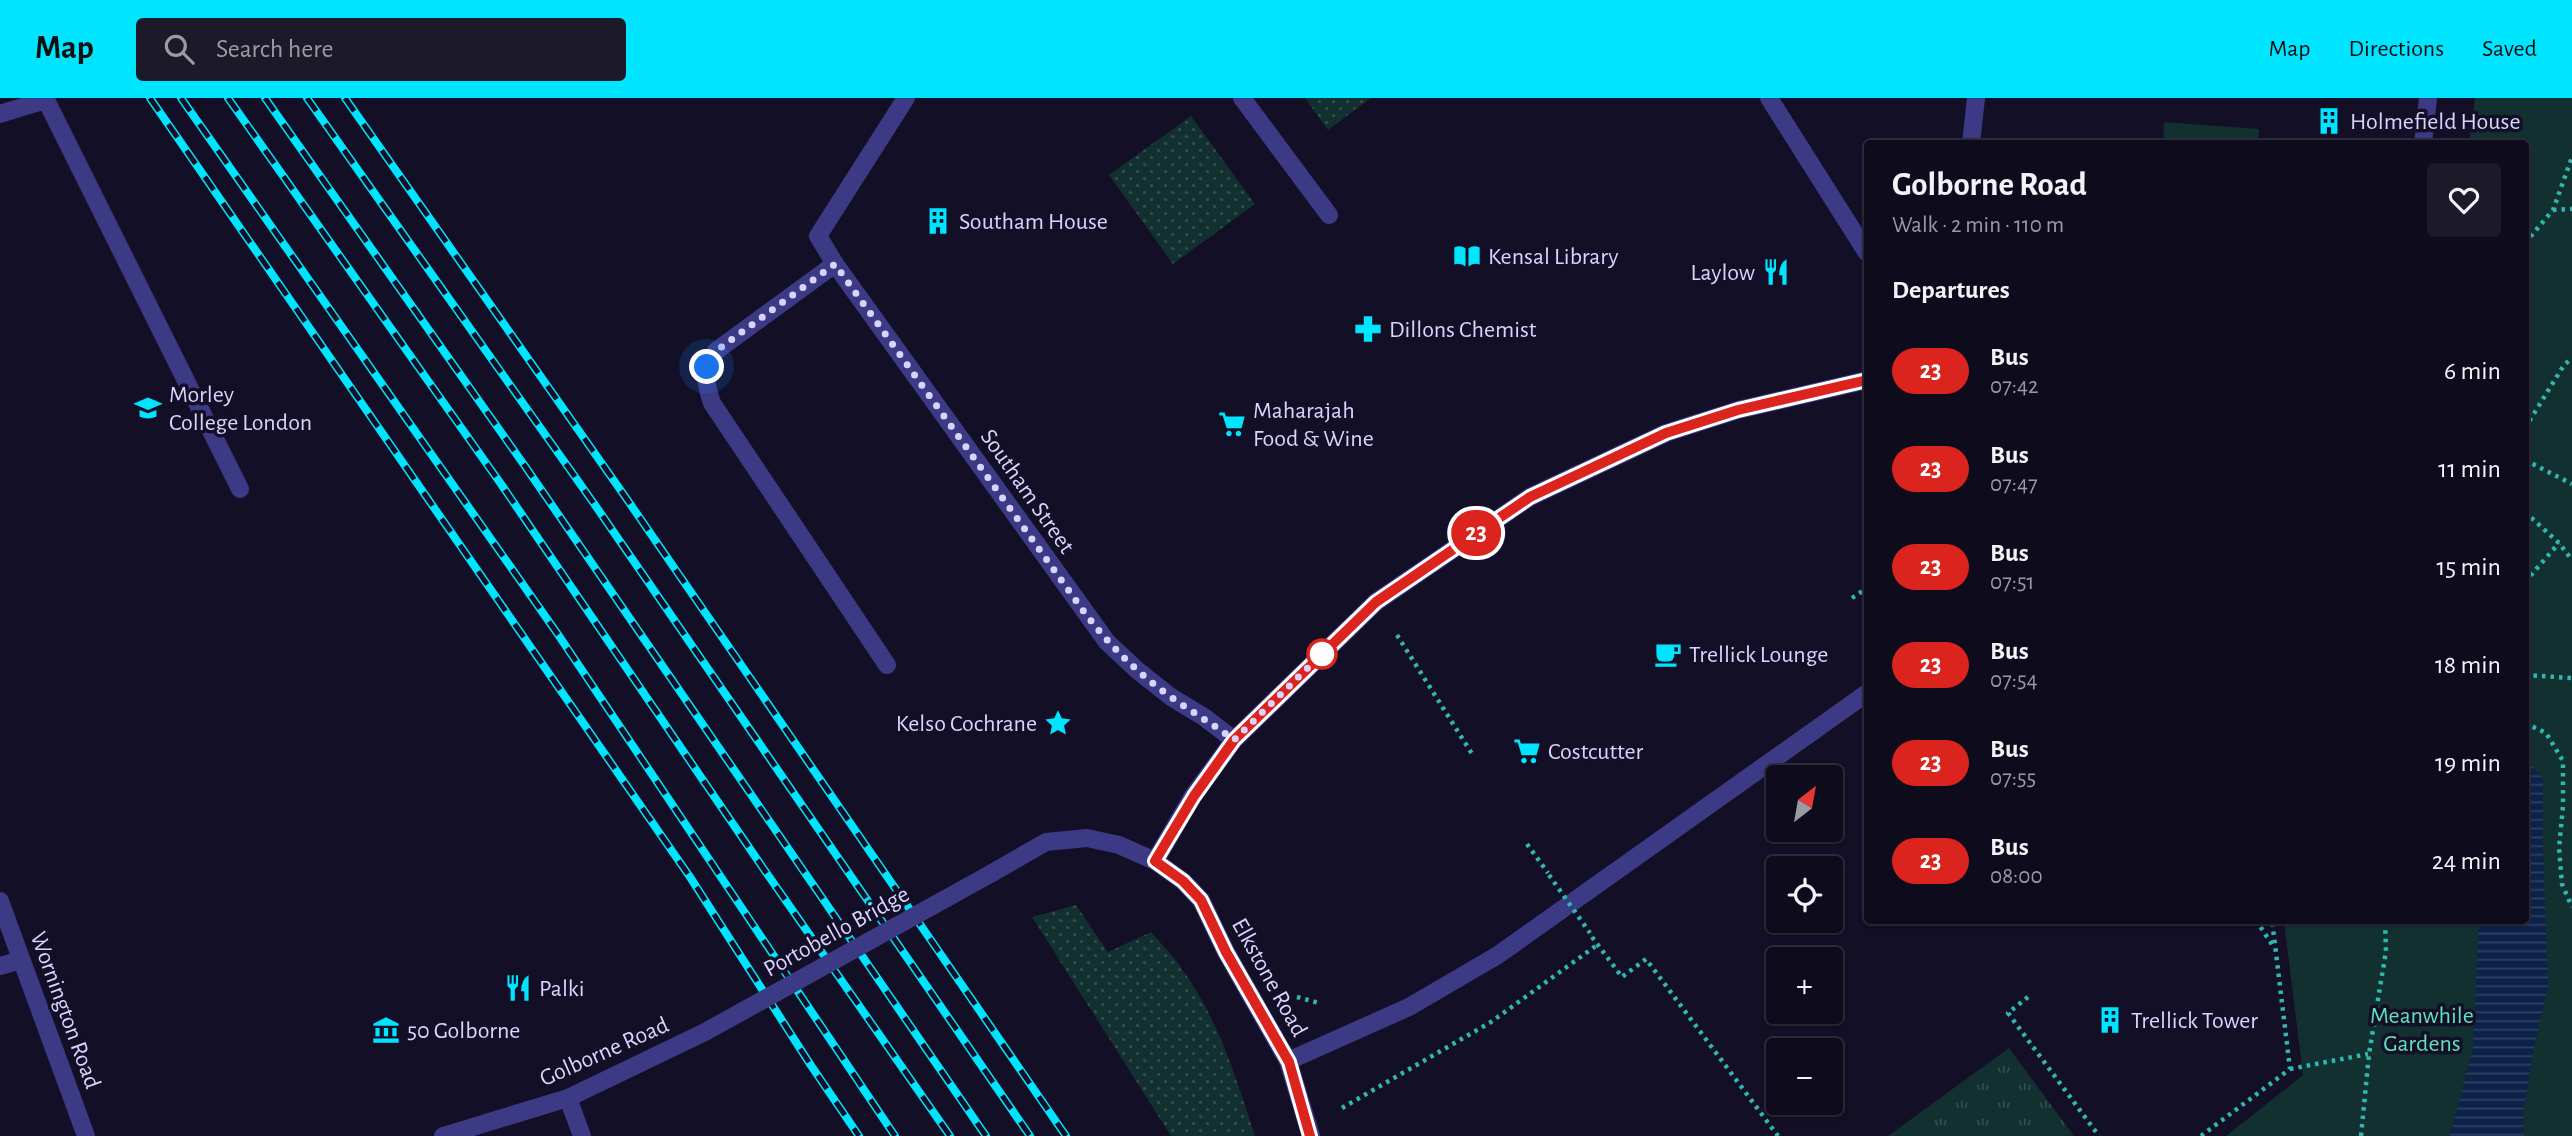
<!DOCTYPE html>
<html lang="en">
<head>
<meta charset="utf-8">
<style>
	:root { --surface:#0e0b1c; --page:#1c1929; --text:#f1f3f6; --muted:#9b9ba3; --line:#2e2b3b; --accent:#00e5ff }
	body { margin:0; font-family:"Alegreya Sans",sans-serif; background:var(--page); color:var(--text); height:100vh; display:flex; flex-direction:column; font-size:26px; white-space:nowrap }
	* { box-sizing:border-box; margin:0 }
	p { font-size:23px; color:var(--muted) }
	.icon { flex:none; width:38px; height:38px; fill:none; stroke:currentColor; stroke-width:2; stroke-linecap:round; stroke-linejoin:round }
	.map { position:relative; flex:1; overflow:hidden }
	.side { position:absolute; left:1864px; top:42px; width:665px; height:784px; display:flex; flex-direction:column; background:var(--surface); border-radius:7px; box-shadow:0 2px 5px #0004,0 0 0 2px var(--line) }
	.side>* { flex:none }
	.badge { padding:0 14px; border-radius:23px; font-size:24px; line-height:46px }
	.needle { width:46px; rotate:31deg }
	.tools { position:absolute; left:1766px; top:667px; display:grid; gap:14px }
	.tools a { display:grid; place-items:center; width:77px; height:77px; border-radius:7px; background:var(--surface); box-shadow:0 2px 5px #0004,0 0 0 2px var(--line); font-size:35px }
	.you { position:absolute; width:35px; height:35px; margin:-18px; border:5px solid #fff; border-radius:50%; background:#1a73e8; box-shadow:0 0 0 10px #1a73e833 }
	.map>.badge { position:absolute; translate:-50% -50%; box-shadow:0 0 0 4px #fff }
	h2 { padding:0 28px; font-size:26px; line-height:63px }
	.round { display:grid; place-items:center; flex:none; width:74px; height:74px; border-radius:7px; background:var(--page) }
	.overview { display:flex; align-items:center; justify-content:space-between; height:119px; padding:0 28px }
	h1 { font-size:33px; font-weight:700; line-height:52px }
	ul { padding:0; list-style:none }
	li { display:flex; align-items:center; gap:21px; height:98px; padding:0 28px }
	li div { flex:1 }
	li b { display:block; font-size:26px }
	li em { font-style:normal }
	li .badge { min-width:77px; font-weight:700; text-align:center }
	header { display:flex; align-items:center; gap:42px; box-sizing:border-box; height:98px; padding:0 35px; background:var(--accent); color:#111 }
	header strong { font-size:33px }
	nav { display:flex; gap:38px; margin-inline-start:auto; font-size:24px }
	.search { width:490px; height:63px; background:var(--page); display:flex; align-items:center; gap:18px; box-sizing:border-box; padding:0 24px; border-radius:7px; color:var(--muted); font-size:26px }
	.map>svg:first-child { display:block }
	.grass { fill:url(#grass-tufts) }
	.park { fill:#12302f }
	.garden { fill:url(#garden-dots) }
	.water { fill:url(#water-rules) }
	.lines { fill:none; stroke-linecap:round; stroke-linejoin:round }
	.path { stroke:#2fb8b0; stroke-width:4.5; stroke-dasharray:3.5 5; stroke-linecap:butt }
	.minor { stroke:#3d3a85; stroke-width:18 }
	.rail-casing { stroke:#00e5ff; stroke-width:8 }
	.rail { stroke:#130f26; stroke-width:5; stroke-dasharray:16; stroke-linecap:butt }
	.path-bridge { stroke:#2fb8b0; stroke-width:4.5; stroke-dasharray:3.5 5; stroke-linecap:butt }
	.minor-bridge { stroke:#3d3a85; stroke-width:18 }
	.line-casing { stroke:#fff; stroke-width:16 }
	.line { stroke:#dc241f; stroke-width:10 }
	.walk { stroke:#d9d4ff; stroke-width:7; stroke-dasharray:0 12.6 }
	.stop-dot { fill:#fff; stroke:#dc241f; stroke-width:3.5 }
	.labels { text-anchor:middle; stroke-width:7; stroke-linejoin:round; paint-order:stroke }
	.poi-label { font-size:24px; fill:#d9d4ff; stroke:#130f26; text-anchor:start }
	.street-label { font-size:24px; fill:#d9d4ff; stroke:#130f26 }
	.park-label { font-size:24px; fill:#5fe0c0; stroke:#130f26 }
</style>
</head>
<body>
<header>
<strong>Map</strong>
<div class="search"><svg class="icon" aria-label="search" viewBox="0 0 24 24"><circle cx="10" cy="10" r="6"/><path d="M15 15l6 6"/></svg>Search here</div>
<nav><a>Map</a><a>Directions</a><a>Saved</a></nav>
</header>
<div class="map">
<svg width="2572" height="1038" viewBox="0 0 2572 1038">
	<defs>
		<pattern id="grass-tufts" width="24" height="20" patternUnits="userSpaceOnUse" patternTransform="scale(1.75)"><rect width="24" height="20" fill="#12302f"/><path d="M3 7l-1-3M5 7V3M7 7l1-3M15 17l-1-3M17 17v-4M19 17l1-3" fill="none" stroke="#344d4e"/></pattern>
		<pattern id="garden-dots" width="8" height="8" patternUnits="userSpaceOnUse" patternTransform="scale(1.75)"><rect width="8" height="8" fill="#12302f"/><path d="M2 2h.1M6 6h.1" fill="none" stroke="#344d4e" stroke-width="1.8" stroke-linecap="round"/></pattern>
		<pattern id="water-rules" width="6" height="5" patternUnits="userSpaceOnUse" patternTransform="scale(1.75)"><rect width="6" height="5" fill="#0c2248"/><path d="M0 2.5h6" fill="none" stroke="#2f4163"/></pattern>
	</defs>
	<rect width="100%" height="100%" fill="#130f26"/>
	<polygon class="grass" points="2009,950 2074,1038 1888,1038"/>
	<g class="park">
		<polygon points="2475,0 2572,0 2572,1038 2226,1038 2303,977 2284,823 2525,822 2525,46 2469,45"/>
		<polygon points="2164,24 2259,31 2258,45 2163,45"/>
	</g>
	<g class="garden">
		<polygon points="1305,0 1371,0 1328,32"/>
		<polygon points="1191,18 1255,106 1173,166 1109,77"/>
		<path d="M1076,807L1108,854L1151,834C1160,845 1171,855 1179,867C1217,917 1236,979 1255,1038H1171L1032,819Z"/>
	</g>
	<polygon class="water" points="2525,660 2543,681 2543,750 2548,888 2534,950 2523,1018 2524,1038 2450,1038 2473,949 2479,823 2525,822"/>
	<g class="lines">
		<g class="path">
			<polyline points="2553,112 2572,111"/>
			<polyline points="2525,145 2553,112 2572,59"/>
			<polyline points="2525,330 2564,267 2572,260"/>
			<polyline points="2525,362 2572,386"/>
			<polyline points="2525,414 2559,445 2572,462"/>
			<polyline points="2525,484 2559,445"/>
			<polyline points="1852,500 1867,490"/>
			<polyline points="1397,537 1474,659"/>
			<polyline points="2525,577 2572,580"/>
			<polyline points="2525,625 2546,635 2563,663 2563,708 2559,750 2562,786 2572,809"/>
			<polyline points="1527,746 1548,775"/>
			<polyline points="2256,822 2273,848"/>
			<polyline points="1592,839 1622,879 1646,861 1778,1038"/>
			<polyline points="1297,899 1319,905"/>
			<polyline points="2028,899 2008,915 2099,1038"/>
			<polyline points="2290,971 2368,956"/>
			<polyline points="1342,1010 1491,924 1597,847"/>
			<polyline points="2201,1038 2290,971 2272,822"/>
			<polyline points="2361,1038 2369,956 2386,853 2385,822"/>
		</g>
		<g class="minor">
			<polyline points="906,0 818,138 835,166 1107,544 1137,572 1171,599 1204,619 1234,642"/>
			<polyline points="1242,0 1329,117"/>
			<polyline points="1769,0 1867,155"/>
			<polyline points="0,16 46,2 240,391"/>
			<polyline points="1971,46 1976,0"/>
			<polyline points="2423,46 2428,0"/>
			<path d="M835,166L716,253C704,274 704,282 712,305L887,567"/>
			<polyline points="1155,763 1193,698 1234,642 1376,504 1530,399 1666,335 1738,312 1867,282"/>
			<polyline points="992,775 1046,744 1087,740 1119,747 1155,763 1183,783 1201,802 1226,854 1288,963 1311,1038"/>
			<polyline points="0,803 86,1038"/>
			<polyline points="0,868 21,862"/>
			<polyline points="1288,963 1409,909 1498,857 1867,595"/>
			<polyline points="568,1000 582,1038"/>
			<polyline points="443,1038 568,1000 705,934"/>
		</g>
		<defs>
			<g id="rail">
				<polyline points="150,0 690,779 810,966 859,1038"/>
				<polyline points="181,0 557,535 895,1038"/>
				<polyline points="228,0 501,386 763,770 950,1038"/>
				<polyline points="265,0 527,371 986,1038"/>
				<polyline points="307,0 595,407 1030,1038"/>
				<polyline points="345,0 624,397 1066,1038"/>
			</g>
		</defs>
		<use href="#rail" class="rail-casing"/>
		<use href="#rail" class="rail"/>
		<polyline class="path-bridge" points="1549,777 1590,835"/>
		<polyline class="minor-bridge" points="705,934 992,775"/>
	</g>
	<g class="lines">
		<defs>
			<polyline id="line" points="1310,1038 1289,964 1226,854 1201,802 1183,783 1155,763 1194,698 1234,642 1376,504 1530,399 1666,335 1738,312 1867,282"/>
		</defs>
		<use href="#line" class="line-casing"/>
		<use href="#line" class="line"/>
		<path class="walk" d="M707,269L716,253L835,166L1082,511C1107,545 1136,574 1171,599C1192,614 1213,626 1234,642L1322,556"/>
	</g>
	<defs>
		<symbol id="building-bare" viewBox="-9 -9 18 18"><path d="M-4-6H4V6H1V3H-1V6H-4ZM-2.5-4.3h1.7v1.8h-1.7ZM.8-4.3h1.7v1.8H.8ZM-2.5-1h1.7V.8h-1.7ZM.8-1h1.7V.8H.8Z" fill="#00e5ff" stroke="#130f26" stroke-width="2.5" paint-order="stroke"/></symbol>
		<symbol id="library-bare" viewBox="-9 -9 18 18"><path d="M-6-4Q-3-5.5-.7-3.5V5Q-3 3-6 4ZM6-4Q3-5.5 .7-3.5V5Q3 3 6 4Z" fill="#00e5ff" stroke="#130f26" stroke-width="2.5" paint-order="stroke"/></symbol>
		<symbol id="restaurant-bare" viewBox="-9 -9 18 18"><path d="M-5-6h1v4h1v-4h1v4h1v-4h1v5L-1.5 .5V6h-2V.5L-5-1ZM5-6V6H3V1.5H1.5Q1.5-4 5-6Z" fill="#00e5ff" stroke="#130f26" stroke-width="2.5" paint-order="stroke"/></symbol>
		<symbol id="pharmacy-bare" viewBox="-9 -9 18 18"><path d="M-2-6h4v4h4v4h-4v4h-4v-4h-4v-4h4Z" fill="#00e5ff" stroke="#130f26" stroke-width="2.5" paint-order="stroke"/></symbol>
		<symbol id="university-bare" viewBox="-9 -9 18 18"><path d="M0-5L7-2L0 1L-7-2ZM-4 1L0 2.5L4 1V4Q0 6-4 4Z" fill="#00e5ff" stroke="#130f26" stroke-width="2.5" paint-order="stroke"/></symbol>
		<symbol id="supermarket-bare" viewBox="-9 -9 18 18"><path d="M-6-5.5h2.5l.6 2H6L4.5 2H-2.5L-4.4-4H-6ZM-1.5 3.2a1.3 1.3 0 1 0 .1 0ZM3 3.2a1.3 1.3 0 1 0 .1 0Z" fill="#00e5ff" stroke="#130f26" stroke-width="2.5" paint-order="stroke"/></symbol>
		<symbol id="cafe-bare" viewBox="-9 -9 18 18"><path d="M-5.5-4.5H6V0H3Q3 3.5 0 3.5H-2.5Q-5.5 3.5-5.5 0ZM3-3.2v2h1.7v-2ZM-6 4.5H4V6H-6Z" fill="#00e5ff" stroke="#130f26" stroke-width="2.5" paint-order="stroke"/></symbol>
		<symbol id="sight-bare" viewBox="-9 -9 18 18"><path d="M0-6L1.8-2.2L6-1.7L2.9 1.2L3.7 5.4L0 3.3L-3.7 5.4L-2.9 1.2L-6-1.7L-1.8-2.2Z" fill="#00e5ff" stroke="#130f26" stroke-width="2.5" paint-order="stroke"/></symbol>
		<symbol id="museum-bare" viewBox="-9 -9 18 18"><path d="M0-6L6-3V-2H-6V-3ZM-5-1h2V3h-2ZM-1-1h2V3h-2ZM3-1h2V3H3ZM-6 4H6V6H-6Z" fill="#00e5ff" stroke="#130f26" stroke-width="2.5" paint-order="stroke"/></symbol>
	</defs>
	<g fill-rule="evenodd">
		<use href="#building-bare" x="2310" y="4" width="38" height="38"/>
		<use href="#building-bare" x="919" y="104" width="38" height="38"/>
		<use href="#library-bare" x="1448" y="139" width="38" height="38"/>
		<use href="#restaurant-bare" x="1757" y="155" width="38" height="38"/>
		<use href="#pharmacy-bare" x="1349" y="212" width="38" height="38"/>
		<use href="#university-bare" x="129" y="291" width="38" height="38"/>
		<use href="#supermarket-bare" x="1213" y="307" width="38" height="38"/>
		<use href="#cafe-bare" x="1649" y="537" width="38" height="38"/>
		<use href="#sight-bare" x="1039" y="606" width="38" height="38"/>
		<use href="#supermarket-bare" x="1508" y="634" width="38" height="38"/>
		<use href="#restaurant-bare" x="499" y="871" width="38" height="38"/>
		<use href="#building-bare" x="2091" y="903" width="38" height="38"/>
		<use href="#museum-bare" x="367" y="913" width="38" height="38"/>
	</g>
	<circle class="stop-dot" cx="1322" cy="556" r="14"/>
	<g class="labels">
		<g class="poi-label">
			<text x="2350" y="31">Holmefield House</text>
			<text x="959" y="131">Southam House</text>
			<text x="1488" y="166">Kensal Library</text>
			<text x="1755" y="182" text-anchor="end">Laylow</text>
			<text x="1389" y="239">Dillons Chemist</text>
			<text x="169" y="304">Morley<tspan x="169" dy="28">College London</tspan></text>
			<text x="1253" y="320">Maharajah<tspan x="1253" dy="28">Food &amp; Wine</tspan></text>
			<text x="1689" y="564">Trellick Lounge</text>
			<text x="1037" y="633" text-anchor="end">Kelso Cochrane</text>
			<text x="1548" y="661">Costcutter</text>
			<text x="539" y="898">Palki</text>
			<text x="2131" y="930">Trellick Tower</text>
			<text x="407" y="940">50 Golborne</text>
		</g>
		<g class="street-label">
			<text transform="translate(1028 393) rotate(55)" y="8">Southam Street</text>
			<text transform="translate(836 833) rotate(-29)" y="8">Portobello Bridge</text>
			<text transform="translate(1270 879) rotate(61)" y="8">Elkstone Road</text>
			<text transform="translate(66 912) rotate(70)" y="8">Wornington Road</text>
			<text transform="translate(604 953) rotate(-24)" y="8">Golborne Road</text>
		</g>
		<g class="park-label">
			<text x="2422" y="925">Meanwhile<tspan x="2422" dy="28">Gardens</tspan></text>
		</g>
	</g>
</svg>
<div class="tools">
<a><svg class="needle" viewBox="-14 -14 28 28"><path d="M0-13l5 13h-10z" fill="#e53935"/><path d="M0 13l5-13h-10z" fill="#9b9ba3"/></svg></a>
<a><svg class="icon" aria-label="locate" viewBox="0 0 24 24"><circle cx="12" cy="12" r="6"/><path d="M12 2v4M12 18v4M2 12h4M18 12h4"/></svg></a>
<a>+</a>
<a>−</a>
</div>
<div class="you" style="left:707px;top:269px"></div>
<b class="badge" style="left:1476px;top:435px;background:#dc241f;color:#fff">23</b>
<section class="side">
<div class="overview"><div><h1>Golborne Road</h1><p>Walk · 2 min · 110 m</p></div><a class="round"><svg class="icon" aria-label="heart" viewBox="0 0 24 24"><path d="M12 20l-8-8c-3-5 5-10 8-4 3-6 11-1 8 4z"/></svg></a></div>
<h2>Departures</h2>
<ul>
<li><span class="badge" style="background:#dc241f;color:#fff">23</span><div><b>Bus</b><p>07:42</p></div><em>6 min</em></li>
<li><span class="badge" style="background:#dc241f;color:#fff">23</span><div><b>Bus</b><p>07:47</p></div><em>11 min</em></li>
<li><span class="badge" style="background:#dc241f;color:#fff">23</span><div><b>Bus</b><p>07:51</p></div><em>15 min</em></li>
<li><span class="badge" style="background:#dc241f;color:#fff">23</span><div><b>Bus</b><p>07:54</p></div><em>18 min</em></li>
<li><span class="badge" style="background:#dc241f;color:#fff">23</span><div><b>Bus</b><p>07:55</p></div><em>19 min</em></li>
<li><span class="badge" style="background:#dc241f;color:#fff">23</span><div><b>Bus</b><p>08:00</p></div><em>24 min</em></li>
</ul>
</section>
</div>
</body>
</html>
